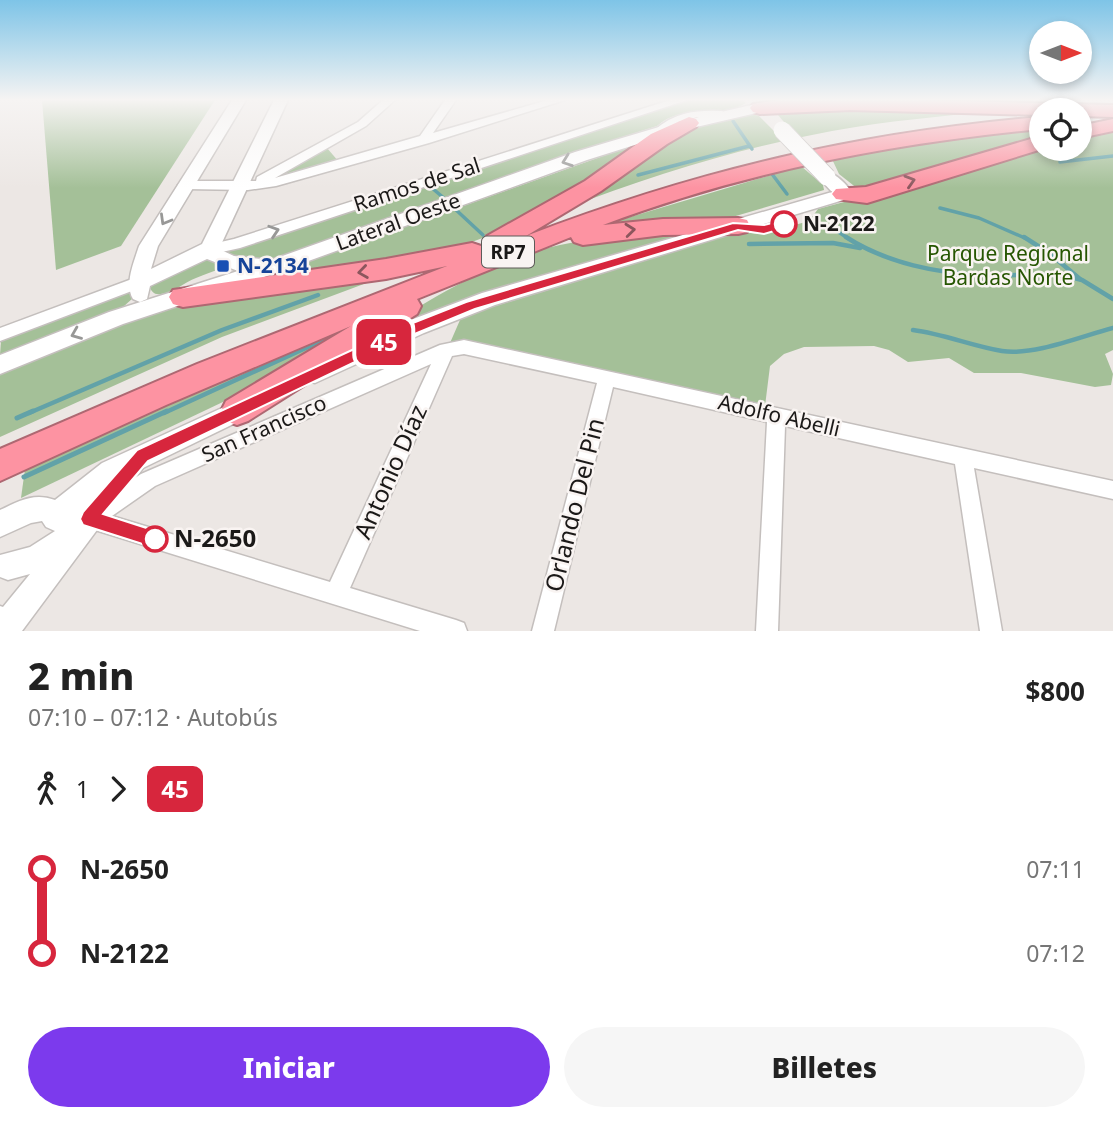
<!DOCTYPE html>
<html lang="es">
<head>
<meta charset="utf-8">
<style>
	:root { --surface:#fff; --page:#f6f6f6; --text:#222; --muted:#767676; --accent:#7c3aed }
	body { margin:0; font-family:"Noto Sans",sans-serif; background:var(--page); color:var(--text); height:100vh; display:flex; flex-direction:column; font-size:26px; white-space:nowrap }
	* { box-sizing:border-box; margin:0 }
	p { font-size:23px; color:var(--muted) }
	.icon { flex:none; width:38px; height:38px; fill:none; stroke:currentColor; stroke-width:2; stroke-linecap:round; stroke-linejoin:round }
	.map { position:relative; height:631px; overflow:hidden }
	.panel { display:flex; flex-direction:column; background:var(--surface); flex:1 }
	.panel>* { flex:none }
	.badge { padding:0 14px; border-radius:10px; font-size:24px; line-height:46px }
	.needle { width:46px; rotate:90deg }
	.fabs { position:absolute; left:1029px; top:21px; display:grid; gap:14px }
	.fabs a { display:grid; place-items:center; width:63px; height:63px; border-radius:50%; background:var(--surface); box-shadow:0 4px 10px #0003; font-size:35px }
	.map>.badge { position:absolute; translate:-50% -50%; box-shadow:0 0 0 4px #fff }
	.legs { display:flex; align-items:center; gap:10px; height:77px; padding:0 28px; font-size:23px }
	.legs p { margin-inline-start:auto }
	.summary { display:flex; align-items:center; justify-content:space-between; height:119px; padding:0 28px }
	h1 { font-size:38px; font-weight:800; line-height:52px }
	.cta { display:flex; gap:14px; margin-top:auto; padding:14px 28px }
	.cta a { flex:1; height:80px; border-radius:42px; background:var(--accent); color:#fff; font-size:28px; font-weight:800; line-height:80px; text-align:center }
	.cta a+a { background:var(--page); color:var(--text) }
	ul { padding:0 28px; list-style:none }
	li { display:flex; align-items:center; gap:24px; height:84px; font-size:26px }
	li i { display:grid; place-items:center; width:10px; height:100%; margin:0 9px; background:currentColor }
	li i::after { content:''; width:18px; height:18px; margin:-9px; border:5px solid; border-radius:50%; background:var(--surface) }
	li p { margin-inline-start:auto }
	li:first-child i { background:linear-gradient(#0000 50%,currentColor 0) }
	li:last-child i { background:linear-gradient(currentColor 50%,#0000 0) }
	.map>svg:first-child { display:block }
	.green { fill:#a4c098 }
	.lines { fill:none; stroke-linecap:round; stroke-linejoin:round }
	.stream-far2 { stroke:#62a2a8; stroke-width:3.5 }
	.stream-far1 { stroke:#62a2a8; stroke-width:4.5 }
	.stream { stroke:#62a2a8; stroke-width:5 }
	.lane-casing { stroke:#c4bfbd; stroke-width:9 }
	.street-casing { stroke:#c4bfbd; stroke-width:3 }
	.secondary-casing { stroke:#c4bfbd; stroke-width:3 }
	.highway-casing { stroke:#ae6872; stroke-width:4 }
	.lane { stroke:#fff; stroke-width:6 }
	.street { fill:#fff; fill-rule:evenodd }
	.secondary { fill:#fff; fill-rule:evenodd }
	.highway { fill:#fd93a2; fill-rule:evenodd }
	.secondary-bridge-casing { stroke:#c4bfbd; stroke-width:19; stroke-linecap:butt }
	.secondary-bridge { stroke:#fff; stroke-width:17 }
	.oneway { stroke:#989897 }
	.oneway2 { stroke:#8c565d }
	.line-1 { fill:#d7263d; stroke:#fff; stroke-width:2 }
	.stop-1-dot { fill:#fff; stroke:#d7263d; stroke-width:3.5 }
	.transit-dot { fill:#1a4fb4; stroke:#f9f4f2; stroke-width:2.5 }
	.labels { text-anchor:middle; stroke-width:5; stroke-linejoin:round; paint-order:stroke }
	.shield { fill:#f9f4f2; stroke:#5e5b59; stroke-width:2 }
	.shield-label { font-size:19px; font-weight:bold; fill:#1b1918 }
	.street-label { font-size:21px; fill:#1b1918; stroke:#f9f4f2 }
	.stop-label { font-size:21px; font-weight:bold; fill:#1b1918; stroke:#f9f4f2; text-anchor:start }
	.park-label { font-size:21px; fill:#265602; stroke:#f9f4f2 }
	.transit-label { font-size:21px; font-weight:bold; fill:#164399; stroke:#f9f4f2; text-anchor:start }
	.near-street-label { font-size:24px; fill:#1b1918; stroke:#f9f4f2 }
	.near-stop-label { font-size:24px; font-weight:bold; fill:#1b1918; stroke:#f9f4f2; text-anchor:start }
</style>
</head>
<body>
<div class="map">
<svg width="1113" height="631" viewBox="0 0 1113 631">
	<rect width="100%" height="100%" fill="#ece7e4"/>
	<g class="green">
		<polygon points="42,100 215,100 121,246 56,270"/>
		<path d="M690,100H742L746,103C719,120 682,103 657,126L569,154L272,260C248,259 219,268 196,278C185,282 173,293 161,294C154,295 152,292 149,286L213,254Z"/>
		<path d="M773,109L997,111C942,116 887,121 832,131C741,148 652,175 565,209L693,127L752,114L759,116L774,131L789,128Z"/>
		<polygon points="1113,129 1113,350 1105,354 1113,374 1111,385 1095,387 1021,373 974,373 949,358 908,362 889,350 874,346 804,347 784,354 770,366 765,406 475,342 450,343 460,320 489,308 739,232 762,234 784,228 788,231 792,230 791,226 809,221 818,209 1041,149 1080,149 1080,137"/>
		<polygon points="1041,130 1041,139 858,189 839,174 832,159 918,144"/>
		<polygon points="645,141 610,171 504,230 453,249 248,283"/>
		<polygon points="327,148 339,162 278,177 278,176"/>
		<polygon points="801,166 823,185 824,190 722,220 590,229"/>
		<path d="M698,230L484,293L428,314L346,352C414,310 481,263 560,245C604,235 653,234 698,230Z"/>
		<polygon points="396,272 222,337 0,437 0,373 103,330 195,299"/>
		<polygon points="126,292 131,292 133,298 123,307 0,355 1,341"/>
		<polygon points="383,312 267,381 21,498 25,469 147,412"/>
	</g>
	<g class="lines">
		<g class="stream-far2">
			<polyline points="733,121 752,149"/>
			<polyline points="1060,162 1113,156"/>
			<polyline points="772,174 787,194"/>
			<polyline points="638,175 749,146"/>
			<polyline points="432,188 445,199"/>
			<polyline points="454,208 483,235"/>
			<polyline points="940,208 979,218 1027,239"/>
			<polyline points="837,231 849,239"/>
		</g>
		<g class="stream-far1">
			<path d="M846,237C886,263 939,274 985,275C1012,276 1039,273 1066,276L1082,280L1113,299"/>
			<polyline points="1024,237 1049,253 1080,279"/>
			<polyline points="749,244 833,243 860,248"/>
			<path d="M913,330C944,334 972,346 1002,351C1034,356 1082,336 1113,328"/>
			<polyline points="29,413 222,330 318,295"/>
			<polyline points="164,413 347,329"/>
		</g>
		<g class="stream">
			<polyline points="17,418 33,411"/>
			<polyline points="24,477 167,411"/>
		</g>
		<defs>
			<path id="lane" d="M656,133C675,115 696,113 721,114"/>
			<g id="street">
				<polygon points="383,100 395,100 366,126 275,178 420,136 445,100 456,100 433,133 548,100 565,100 429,143 276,186 248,190 185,189 178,185 185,181 256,181 257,177 358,122"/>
				<polygon points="670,100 687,100 240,248 208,255 201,250 203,246 234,239"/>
				<polygon points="140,276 145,278 148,282 145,286 0,341 0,328"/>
				<path d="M464,340L1113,481V499L974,468L1002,631H980L955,464L785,426L778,631H756L767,422L613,387L554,631H532L597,383L464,354L452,356L350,588L456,620L464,623L467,631H420L82,526L77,514L80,507L87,504L94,508L96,504L141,474L440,345ZM431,364L330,582L112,516L155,486Z"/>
			</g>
			<g id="secondary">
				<path d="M232,100H246L158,246L151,269L202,244L274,100H288L219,249L234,256L271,260L575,152L669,124L760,103L768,108L765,111L679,131L587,160L256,280L123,324L0,374V355L109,312L238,271L207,259L150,286L147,299L140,302L133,299C124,284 134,262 139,246Z"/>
				<path d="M827,172C837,174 847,185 853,194L850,198L495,305L424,333L315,383L307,381L304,374L307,367L408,321L482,293L832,192L818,177Z"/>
				<path d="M248,396L256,399L260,406L256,413L143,468L22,631H0V606L3,607L30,574L8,580L0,577V555L30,547L55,531L46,527L42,521L31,523L0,537V510C19,501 34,492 55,500L102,463Z"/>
			</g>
			<g id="highway">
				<polygon points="779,100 916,100 1113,105 1113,117 1080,116 1080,110 1041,110 1041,115 850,110 760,114 753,112 750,108 753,104"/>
				<path d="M689,117L696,119L699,123L696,127L667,144L601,191L526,236C699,170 856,133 1041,117V129C888,144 748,171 603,225L663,219L738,218L747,220L750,226L747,232L738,234L663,235L583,245L574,242L571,237L417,299L421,306L417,314L248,421L237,425L226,421L221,411L226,401L351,326L166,405L0,481V449L197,364L447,266L386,279L183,307L173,304L169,297L173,290L386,259L472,243L481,246L485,252L491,249L483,242L487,236L585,181L651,134Z"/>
				<polygon points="1113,119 1113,131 1080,138 1080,126"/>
				<polygon points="1041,136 1042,149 867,203 836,199 832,194 836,189 866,187"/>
			</g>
		</defs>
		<use href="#lane" class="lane-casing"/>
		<use href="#street" class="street-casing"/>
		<use href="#secondary" class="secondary-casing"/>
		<use href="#highway" class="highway-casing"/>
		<use href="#lane" class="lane"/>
		<use href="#street" class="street"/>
		<use href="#secondary" class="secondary"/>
		<use href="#highway" class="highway"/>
		<defs>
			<polyline id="secondary-bridge" points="782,130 827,177"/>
		</defs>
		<use href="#secondary-bridge" class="secondary-bridge-casing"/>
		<use href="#secondary-bridge" class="secondary-bridge"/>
	</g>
	<defs><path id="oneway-chevron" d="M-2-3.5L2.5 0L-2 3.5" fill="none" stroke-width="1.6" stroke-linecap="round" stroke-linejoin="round" transform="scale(1.75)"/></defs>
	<g class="oneway">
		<use href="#oneway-chevron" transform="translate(567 161) rotate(160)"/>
		<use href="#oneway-chevron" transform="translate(165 220) rotate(120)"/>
		<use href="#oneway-chevron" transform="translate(274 231) rotate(-18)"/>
		<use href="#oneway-chevron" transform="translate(76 334) rotate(158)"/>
	</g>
	<g class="oneway2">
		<use href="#oneway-chevron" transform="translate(910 181) rotate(-17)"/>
		<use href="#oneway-chevron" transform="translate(630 230) rotate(-6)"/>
		<use href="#oneway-chevron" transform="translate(363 272) rotate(172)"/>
	</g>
	<linearGradient id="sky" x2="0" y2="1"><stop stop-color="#7ec4e7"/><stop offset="0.53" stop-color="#f6f4f3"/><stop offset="1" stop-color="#f6f4f3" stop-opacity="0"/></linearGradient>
	<rect width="1113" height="188" fill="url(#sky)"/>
	<polygon class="line-1" points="784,220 788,221 788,227 764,234 738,230 475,309 405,338 148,461 103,514 162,533 164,539 162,545 155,548 83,525 80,519 83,512 137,450 395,330 466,302 733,223 764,225"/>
	<g class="stop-1-dot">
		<circle cx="784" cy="224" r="12"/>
		<circle cx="155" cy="539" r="12"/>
	</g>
	<rect class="transit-dot" x="216" y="259" width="14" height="14" rx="3.5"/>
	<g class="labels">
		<rect class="shield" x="482" y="236.5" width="52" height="31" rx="5"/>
		<g class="shield-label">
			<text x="508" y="259">RP7</text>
		</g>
		<g class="street-label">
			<text transform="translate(417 185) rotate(-18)" y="7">Ramos de Sal</text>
			<text transform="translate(398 222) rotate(-20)" y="7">Lateral Oeste</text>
			<text transform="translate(779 416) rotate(13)" y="7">Adolfo Abelli</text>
			<text transform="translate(264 429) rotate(-24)" y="7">San Francisco</text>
		</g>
		<g class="stop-label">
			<text x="803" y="231">N-2122</text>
		</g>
		<g class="park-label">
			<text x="1008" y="261">Parque Regional<tspan x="1008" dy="24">Bardas Norte</tspan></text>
		</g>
		<g class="transit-label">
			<text x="237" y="273">N-2134</text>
		</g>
		<g class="near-street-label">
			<text transform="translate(391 472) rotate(-66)" y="8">Antonio Díaz</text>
			<text transform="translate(575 505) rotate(-76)" y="8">Orlando Del Pin</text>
		</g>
		<g class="near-stop-label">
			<text x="174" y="547">N-2650</text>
		</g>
	</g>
</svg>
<div class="fabs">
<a><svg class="needle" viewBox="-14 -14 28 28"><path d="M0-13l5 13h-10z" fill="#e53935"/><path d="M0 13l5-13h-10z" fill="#767676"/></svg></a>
<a><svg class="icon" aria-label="locate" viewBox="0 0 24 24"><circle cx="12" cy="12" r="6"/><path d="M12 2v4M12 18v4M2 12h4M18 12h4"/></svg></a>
</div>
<b class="badge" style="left:384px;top:342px;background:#d7263d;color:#fff">45</b>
</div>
<section class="panel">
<div class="summary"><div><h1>2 min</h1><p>07:10 – 07:12 · Autobús</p></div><b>$800</b></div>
<div class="legs"><svg class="icon" aria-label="walk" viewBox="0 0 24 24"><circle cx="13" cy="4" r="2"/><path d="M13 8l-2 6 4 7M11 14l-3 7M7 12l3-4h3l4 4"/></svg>1<svg class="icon" aria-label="forward" viewBox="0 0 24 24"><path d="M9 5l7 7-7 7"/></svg><b class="badge" style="background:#d7263d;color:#fff">45</b></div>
<ul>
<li><i style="color:#d7263d"></i><b>N-2650</b><p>07:11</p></li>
<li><i style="color:#d7263d"></i><b>N-2122</b><p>07:12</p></li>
</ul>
<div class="cta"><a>Iniciar</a><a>Billetes</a></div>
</section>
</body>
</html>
